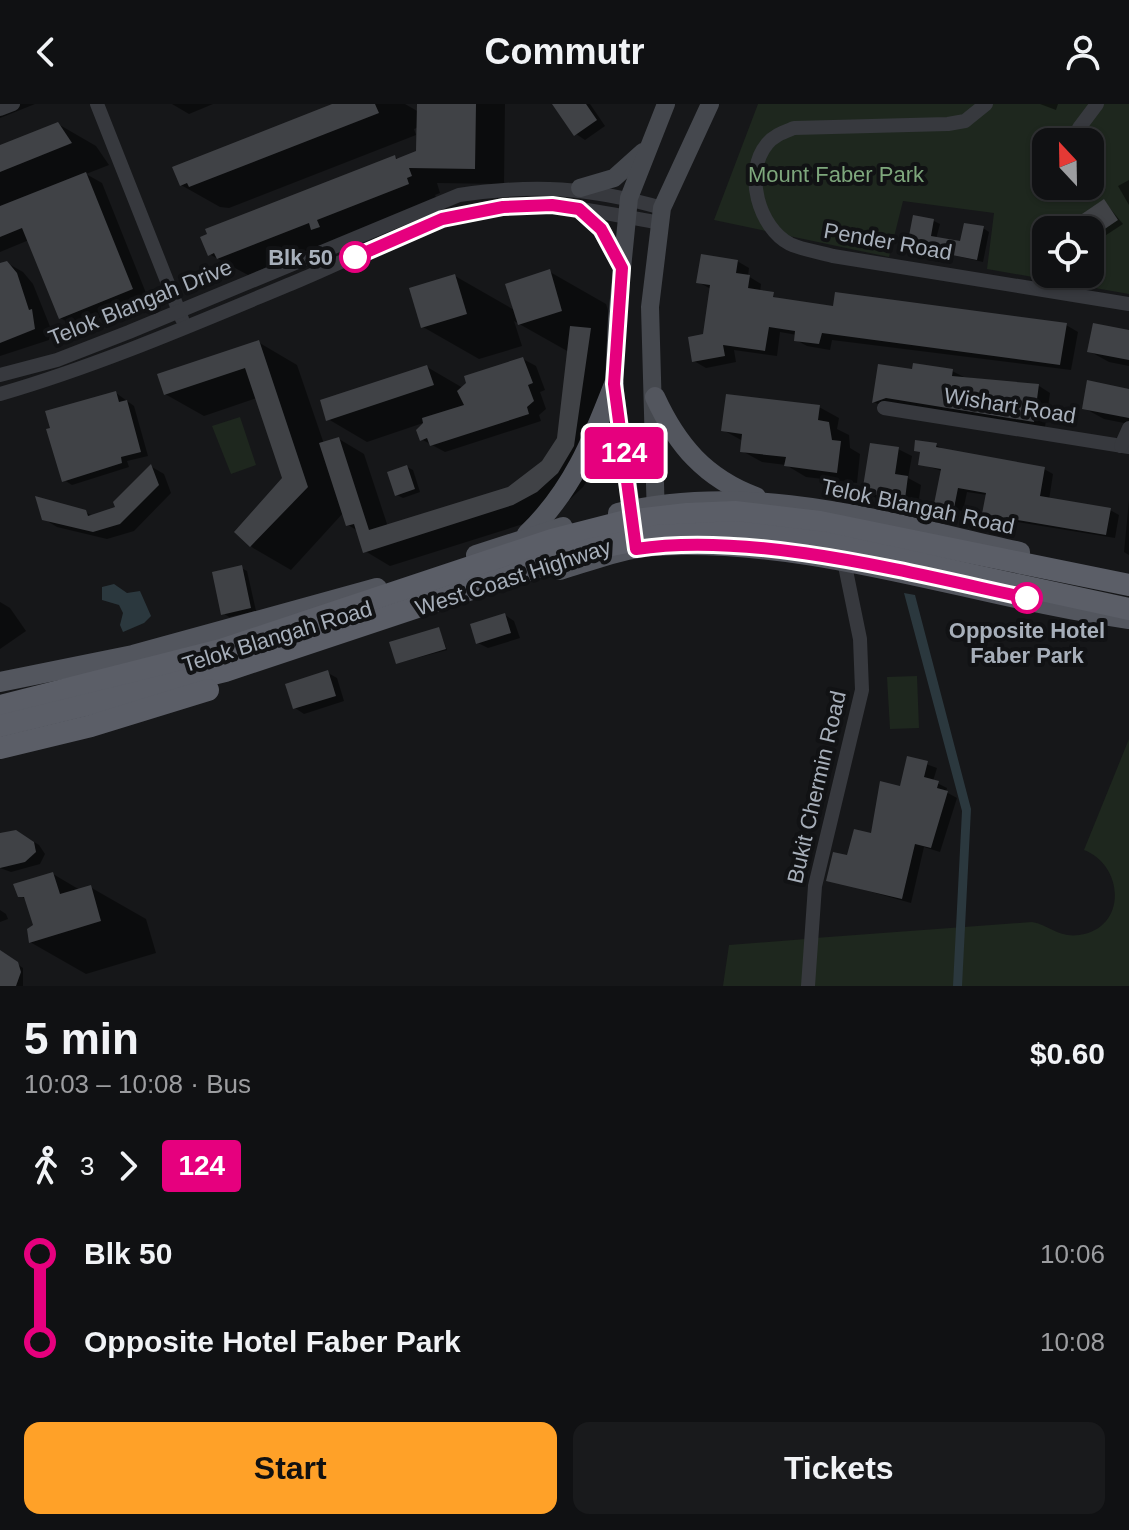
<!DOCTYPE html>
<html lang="en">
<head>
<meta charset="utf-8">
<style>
	:root { --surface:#101113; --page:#191a1c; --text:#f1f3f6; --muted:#9c9da0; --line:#303133; --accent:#ffa128 }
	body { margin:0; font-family:Arial,sans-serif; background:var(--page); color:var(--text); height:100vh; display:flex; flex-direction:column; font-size:30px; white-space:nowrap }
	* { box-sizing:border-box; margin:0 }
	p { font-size:26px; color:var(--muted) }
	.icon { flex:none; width:44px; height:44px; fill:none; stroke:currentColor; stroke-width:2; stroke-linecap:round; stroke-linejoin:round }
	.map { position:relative; height:882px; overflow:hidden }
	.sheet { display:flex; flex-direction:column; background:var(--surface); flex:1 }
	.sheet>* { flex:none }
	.badge { padding:0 16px; border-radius:6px; font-size:28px; line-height:52px }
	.needle { width:52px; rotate:338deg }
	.controls { position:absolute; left:1032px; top:24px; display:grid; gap:16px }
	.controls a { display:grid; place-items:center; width:72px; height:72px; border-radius:16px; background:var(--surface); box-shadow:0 2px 6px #0004,0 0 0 2px var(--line); font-size:40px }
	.map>.badge { position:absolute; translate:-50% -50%; box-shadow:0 0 0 4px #fff }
	.legs { display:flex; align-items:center; gap:12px; height:88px; padding:0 24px; font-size:26px }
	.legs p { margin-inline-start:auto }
	.headline { display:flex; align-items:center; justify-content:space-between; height:136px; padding:0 24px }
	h1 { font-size:44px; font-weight:800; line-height:60px }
	.primary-button { display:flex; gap:16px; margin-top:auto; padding:16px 24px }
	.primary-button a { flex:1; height:92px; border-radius:16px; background:var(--accent); color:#111; font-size:32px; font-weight:800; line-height:92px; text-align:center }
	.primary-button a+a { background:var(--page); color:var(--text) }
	ul { padding:0 24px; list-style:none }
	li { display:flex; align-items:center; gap:28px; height:88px; font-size:30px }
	li i { display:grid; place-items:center; width:12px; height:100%; margin:0 10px; background:currentColor }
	li i::after { content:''; width:20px; height:20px; margin:-10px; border:6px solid; border-radius:50%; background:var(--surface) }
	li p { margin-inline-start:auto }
	li:first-child i { background:linear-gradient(#0000 50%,currentColor 0) }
	li:last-child i { background:linear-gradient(currentColor 50%,#0000 0) }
	header { display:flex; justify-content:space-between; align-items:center; height:104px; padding:0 24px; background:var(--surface); font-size:36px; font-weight:800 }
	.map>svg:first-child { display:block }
	.green { fill:#1e271e; fill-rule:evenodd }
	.water { fill:#2b383e }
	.shadow { fill:#0007 }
	.building { fill:#404246 }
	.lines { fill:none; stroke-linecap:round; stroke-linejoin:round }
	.minor { stroke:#37393e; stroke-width:14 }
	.secondary { stroke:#45484e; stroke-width:18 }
	.primary { stroke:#53565e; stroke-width:20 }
	.trunk { stroke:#5b5e67; stroke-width:22 }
	.line-1-casing { stroke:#fff; stroke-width:18 }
	.line-1 { stroke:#e6007e; stroke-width:12 }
	.stop-1-dot { fill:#fff; stroke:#e6007e; stroke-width:4 }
	.labels { text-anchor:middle; stroke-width:8; stroke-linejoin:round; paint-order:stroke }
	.park-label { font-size:22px; fill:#7ea77c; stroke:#111214 }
	.street-label { font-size:22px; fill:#a7afba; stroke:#111214 }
	.stop-label { font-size:22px; font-weight:bold; fill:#a7afba; stroke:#111214; text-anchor:end }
</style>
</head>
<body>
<header><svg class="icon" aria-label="back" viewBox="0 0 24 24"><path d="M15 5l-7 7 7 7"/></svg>Commutr<svg class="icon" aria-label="person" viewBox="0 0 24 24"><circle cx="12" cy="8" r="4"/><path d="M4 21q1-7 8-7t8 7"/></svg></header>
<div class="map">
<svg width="1129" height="882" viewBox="0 0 1129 882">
	<rect width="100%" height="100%" fill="#161719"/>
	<g class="green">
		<path d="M758,0H1129V190L987,165L994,109L903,97L889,153L714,116ZM1046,38H1090V82H1046ZM1046,126H1090V170H1046Z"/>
		<polygon points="240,313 256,361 231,370 212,322"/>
		<polygon points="917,572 919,624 890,625 887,573"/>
		<path d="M1129,635V882H812L815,834L1032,818C1049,821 1059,834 1079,831C1127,825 1125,762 1084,746Z"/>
		<polygon points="806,835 803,882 723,882 729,841"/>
	</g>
	<g class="water">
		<polygon points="114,480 127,489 140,487 151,512 144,519 123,528 120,521 123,509 119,501 102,496 102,483"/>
		<polygon points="904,489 915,491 971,705 962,882 953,882 962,707"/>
	</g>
	<g class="shadow">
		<polygon points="0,0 35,0 0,14"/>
		<polygon points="172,0 213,0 189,10"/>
		<polygon points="336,0 405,0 419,8 419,0 505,0 504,80 437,79 440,89 435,91 437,96 248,171 209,150 395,53 400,56 418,49 419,23 414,25 416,31 229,104 220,103 181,81"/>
		<polygon points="561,0 590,0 605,22 585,36 576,30"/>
		<polygon points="1040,0 1058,0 1056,6"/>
		<polygon points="58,20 96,42 109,61 86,70 102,79 148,194 77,223 60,214 29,136 0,148 0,43"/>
		<polygon points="1129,76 1129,101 1118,82"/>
		<polygon points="1104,97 1123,120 1100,135 1095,132"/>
		<polygon points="934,117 940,120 936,135 962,140 983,124 989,128 983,158 909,141"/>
		<polygon points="737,157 749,164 748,172 761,180 760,188 786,197 835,204 1066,221 1078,228 1071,266 832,236 830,246 807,242 796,236 797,231 780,228 777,252 734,246 736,258 706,264 694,257 704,232 711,185 698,178"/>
		<polygon points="7,159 23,168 33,180 51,225 49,236 0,252 0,162"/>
		<polygon points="550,168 606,200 618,238 598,359 583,383 563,402 539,415 390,462 365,447 358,427 348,421 344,408 291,466 253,444 236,428 284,374 257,294 204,312 165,290 258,238 297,261 324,340 339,335 364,350 388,423 509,384 544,358 558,334 569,248 514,217 522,242 479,255 423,223 455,172 516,207"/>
		<polygon points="1129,228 1129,262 1109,258 1089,247"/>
		<polygon points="523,255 536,262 545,286 540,288 546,305 539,311 541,317 445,348 421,335 426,318 367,338 328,315 427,263 463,284"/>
		<polygon points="914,267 952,267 964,273 1039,282 1050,289 1045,323 885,304 874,298"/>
		<polygon points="1129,287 1129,320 1104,315 1084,304"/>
		<polygon points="116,289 134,302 148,352 127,357 129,363 72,381 64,376"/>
		<polygon points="819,303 839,314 837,325 849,331 850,344 860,350 857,379 806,373 786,361 762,358 742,347 743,337 723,326"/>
		<polygon points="936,341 946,347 1044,365 1053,370 1049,396 1110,406 1119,411 1115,434 993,414 984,409 987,391 967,388 963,407 945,404 937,399 942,367 920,360"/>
		<polygon points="898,345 912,352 908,374 921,381 918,401 878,395 865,388"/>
		<polygon points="152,363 164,370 171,389 134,427 107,435 57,423 44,415 85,408 93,412 117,405"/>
		<polygon points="407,363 413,366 420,388 403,394 397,391"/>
		<polygon points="1129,396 1129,451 1124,448"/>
		<polygon points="241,464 247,467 256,507 229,513 223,509"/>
		<polygon points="0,498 10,504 26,527 0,545"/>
		<polygon points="505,511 514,517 520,534 488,544 478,539"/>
		<polygon points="439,525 447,546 398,559"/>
		<polygon points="328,569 337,574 344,597 304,610 295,604"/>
		<polygon points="909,654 937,664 933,677 947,684 946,688 957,694 940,748 924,743 911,799 829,776 872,731 901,684"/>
		<polygon points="0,733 29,735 39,741 45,750 40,760 11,768 0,764"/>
		<polygon points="53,770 80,786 90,783 146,815 156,849 86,870 30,838 35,822 27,796 19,791"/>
		<polygon points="0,806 6,810 8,815 0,818"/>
		<polygon points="0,849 23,864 23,882 0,882"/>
	</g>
	<g class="building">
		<polygon points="332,0 375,0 379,9 189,83 187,79 180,82 172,63"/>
		<polygon points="417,0 476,0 475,65 409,64 412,72 407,74 409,80 317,116 320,123 311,126 309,119 217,155 214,149 208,152 200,133 207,130 205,125 395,51 396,55 416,47"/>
		<polygon points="552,0 586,0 597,16 574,32"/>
		<polygon points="58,18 72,39 0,68 0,41"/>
		<polygon points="86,68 133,185 59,215 22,124 0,133 0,102"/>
		<polygon points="1104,95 1118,116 1093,133 1079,112"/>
		<polygon points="913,111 934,115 931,132 960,137 964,119 984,122 977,156 907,142"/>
		<polygon points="701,150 738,156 736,169 750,171 748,184 774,188 773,193 833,202 835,188 1067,219 1060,261 822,229 819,240 794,237 795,227 769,223 765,247 723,241 725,252 692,258 688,233 703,230 710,181 696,179"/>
		<polygon points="7,157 17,169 29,206 32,205 35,225 0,239 0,159"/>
		<polygon points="550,165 562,207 518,221 505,180"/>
		<polygon points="455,170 467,210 421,224 409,184"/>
		<polygon points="1093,219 1129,226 1129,256 1087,248"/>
		<polygon points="570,222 591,224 574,342 558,369 537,388 513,401 363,449 354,420 346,422 319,339 339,333 369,426 508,383 542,357 557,334"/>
		<polygon points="259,236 308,383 250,443 234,428 282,374 245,264 164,291 157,270"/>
		<polygon points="523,253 533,279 528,281 534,297 527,303 529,310 430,342 427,334 420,337 416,326 423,319 422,314 464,301 457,287 466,279 464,272"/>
		<polygon points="913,259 953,265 952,272 1039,280 1034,318 886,294 872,299 878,260 912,265"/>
		<polygon points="427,261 434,281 326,317 320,296"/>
		<polygon points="1087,276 1129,285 1129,314 1082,305"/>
		<polygon points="116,287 119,298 127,296 141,348 121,353 122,359 62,378 46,325 50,324 45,307"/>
		<polygon points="726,290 820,301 818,316 829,318 832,336 841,337 837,369 784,362 786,353 740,348 742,330 721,327"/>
		<polygon points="915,336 937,339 936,343 1045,363 1040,392 1111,404 1106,431 982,410 986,389 958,384 954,404 934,400 941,365 918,361 920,348 914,347"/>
		<polygon points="870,339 899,343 895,370 908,372 905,395 862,389"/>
		<polygon points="151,360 159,381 120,420 93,428 42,416 35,392 86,406 88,412 115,403 113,398"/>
		<polygon points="407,361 415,385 395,392 387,368"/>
		<polygon points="242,461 251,504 221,511 212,468"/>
		<polygon points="505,509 511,529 476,540 470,520"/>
		<polygon points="439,523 446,545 396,560 389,538"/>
		<polygon points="328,566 336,592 293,605 285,580"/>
		<polygon points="907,652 928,657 924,673 939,677 937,684 948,687 931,744 915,740 902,795 826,777 833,748 847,751 854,725 871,729 880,677 900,682"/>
		<polygon points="16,726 34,738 36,748 25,758 0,764 0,729"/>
		<polygon points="53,768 60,790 91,781 101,817 29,839 27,825 33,821 24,793 18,793 13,780"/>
		<polygon points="0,846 18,858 21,868 16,882 0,882"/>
	</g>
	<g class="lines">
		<g class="minor">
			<polyline points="97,0 182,215"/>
			<path d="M986,0L965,17L948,20L794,24C784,28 774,31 767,40C743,69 759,124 790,140C803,146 820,148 833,152L1129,200"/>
			<polyline points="0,5 13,0"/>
			<polyline points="1079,24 1097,0"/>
			<path d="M0,271L57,256L129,228L459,91C534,80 589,83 662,104"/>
			<path d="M0,290C103,260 201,217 300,176C365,149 432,110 504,102C556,97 609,110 660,119"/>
			<polyline points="884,304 1129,343"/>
			<polyline points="1121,342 1129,324"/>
			<polyline points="808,882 815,782 862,586 860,535 843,452"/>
		</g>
		<g class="secondary">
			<polyline points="580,84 614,74 643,48"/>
			<polyline points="579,105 601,125 622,164"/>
			<polyline points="656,415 650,203 662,104 710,0"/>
			<polyline points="633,418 614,280 617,215 629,94 666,0"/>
		</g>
		<g class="primary">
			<path d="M655,293C677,341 705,374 756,393"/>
			<path d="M618,409C753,376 888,419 1020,448"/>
			<path d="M527,430C572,387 592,337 614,280"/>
			<polyline points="476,451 563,423"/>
			<path d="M560,466C590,457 623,444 655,442C816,433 971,493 1129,515"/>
			<polyline points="0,578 133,551 377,484"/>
		</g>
		<g class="trunk">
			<polyline points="0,602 221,546 552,436 626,417 687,410 735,408 820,418 1129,481"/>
			<polyline points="0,622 225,567 592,445 657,432 735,428 825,439 1129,505"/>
			<polyline points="0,644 91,622 208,586"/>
		</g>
	</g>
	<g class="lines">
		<defs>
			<path id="line-1" d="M355,153L442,115L503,103L552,101L579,105L601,125L622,164L614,280L636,445C752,427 911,469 1027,494"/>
		</defs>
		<use href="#line-1" class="line-1-casing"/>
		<use href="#line-1" class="line-1"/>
	</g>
	<g class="stop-1-dot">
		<circle cx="355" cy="153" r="14"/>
		<circle cx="1027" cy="494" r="14"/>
	</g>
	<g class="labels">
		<g class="park-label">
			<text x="836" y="78">Mount Faber Park</text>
		</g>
		<g class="street-label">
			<text transform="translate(888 137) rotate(10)" y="8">Pender Road</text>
			<text transform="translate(140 198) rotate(-22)" y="8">Telok Blangah Drive</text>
			<text transform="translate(1010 301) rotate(9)" y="8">Wishart Road</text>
			<text transform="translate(918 402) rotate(12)" y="8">Telok Blangah Road</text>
			<text transform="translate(513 473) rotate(-18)" y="8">West Coast Highway</text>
			<text transform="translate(277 532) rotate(-17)" y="8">Telok Blangah Road</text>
			<text transform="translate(816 683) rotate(-77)" y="8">Bukit Chermin Road</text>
		</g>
		<g class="stop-label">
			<text x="333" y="161">Blk 50</text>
			<text x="1027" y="534" text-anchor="middle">Opposite Hotel<tspan x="1027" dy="25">Faber Park</tspan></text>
		</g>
	</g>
</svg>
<div class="controls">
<a><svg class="needle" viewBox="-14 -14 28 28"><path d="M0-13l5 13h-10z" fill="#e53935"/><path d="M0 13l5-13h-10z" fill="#9c9da0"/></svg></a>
<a><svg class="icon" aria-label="locate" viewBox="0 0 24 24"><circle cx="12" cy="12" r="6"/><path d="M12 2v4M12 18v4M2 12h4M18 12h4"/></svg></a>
</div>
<b class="badge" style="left:624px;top:349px;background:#e6007e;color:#fff">124</b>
</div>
<section class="sheet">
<div class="headline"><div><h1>5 min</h1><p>10:03 – 10:08 · Bus</p></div><b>$0.60</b></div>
<div class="legs"><svg class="icon" aria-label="walk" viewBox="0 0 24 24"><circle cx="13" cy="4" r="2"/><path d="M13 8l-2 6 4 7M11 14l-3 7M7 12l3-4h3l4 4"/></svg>3<svg class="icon" aria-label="forward" viewBox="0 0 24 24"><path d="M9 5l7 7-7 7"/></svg><b class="badge" style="background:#e6007e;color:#fff">124</b></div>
<ul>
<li><i style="color:#e6007e"></i><b>Blk 50</b><p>10:06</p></li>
<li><i style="color:#e6007e"></i><b>Opposite Hotel Faber Park</b><p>10:08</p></li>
</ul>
<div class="primary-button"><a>Start</a><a>Tickets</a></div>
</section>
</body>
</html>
